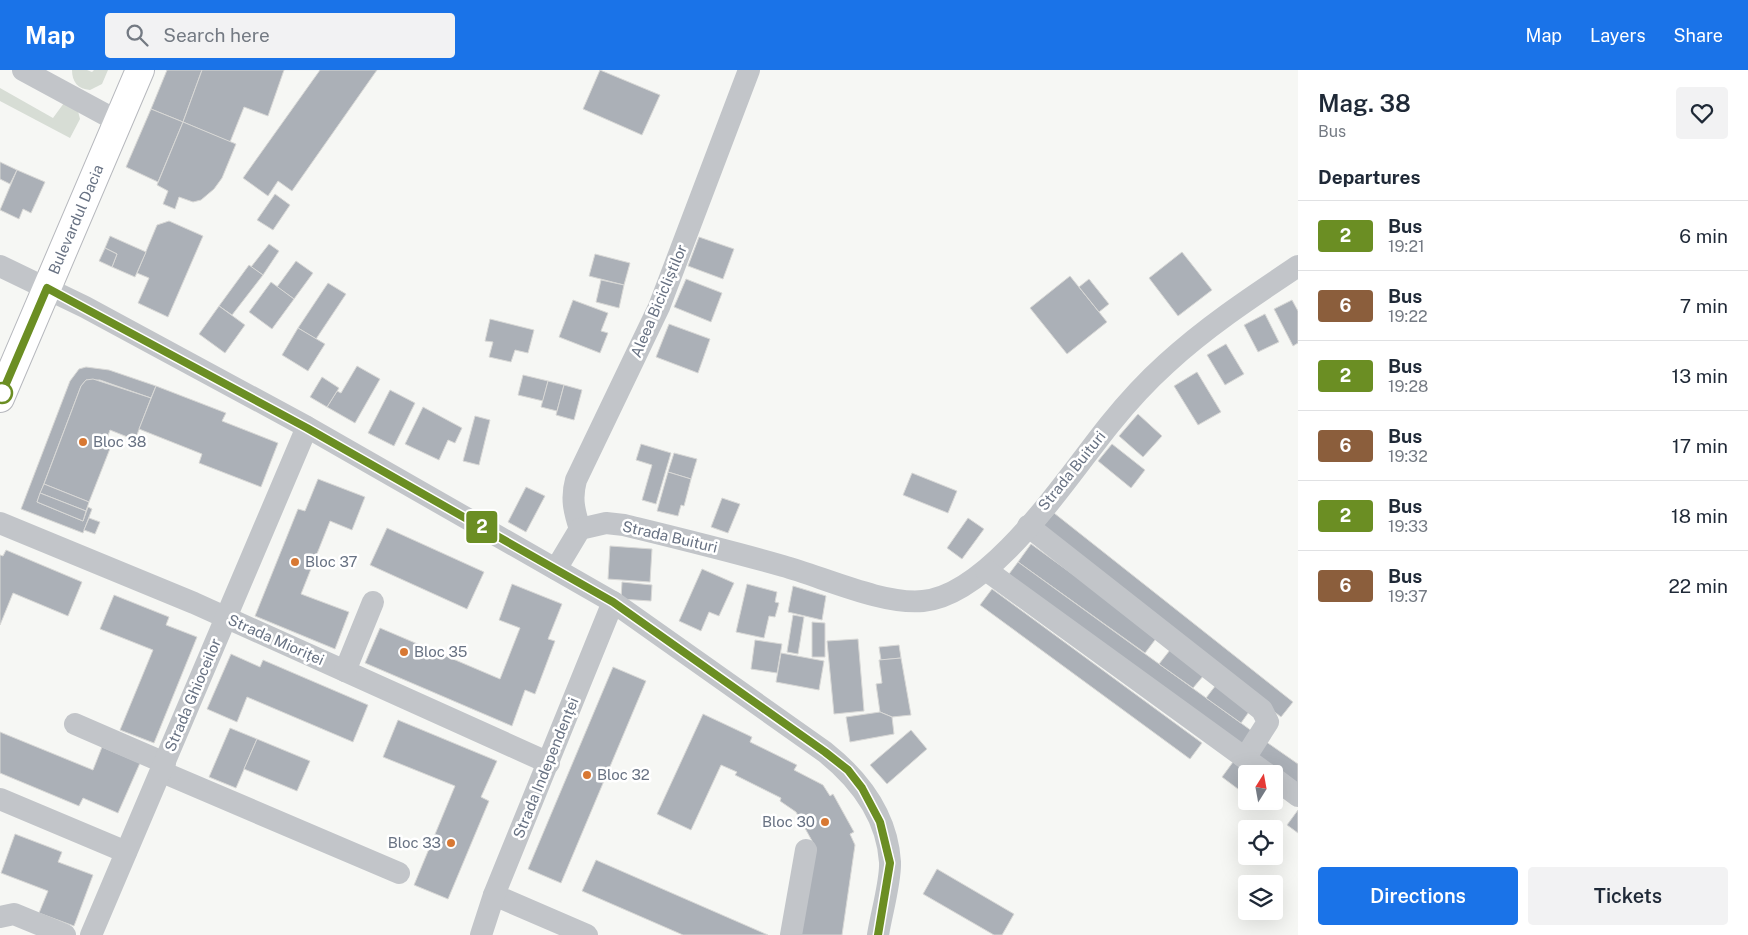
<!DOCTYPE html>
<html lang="en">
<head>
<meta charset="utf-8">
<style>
	:root { --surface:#fff; --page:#f2f2f3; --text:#1f2937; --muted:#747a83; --line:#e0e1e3; --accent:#1a73e8 }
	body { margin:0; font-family:"Public Sans",sans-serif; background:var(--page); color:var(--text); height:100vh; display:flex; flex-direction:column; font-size:19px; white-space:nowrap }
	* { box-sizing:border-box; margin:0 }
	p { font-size:16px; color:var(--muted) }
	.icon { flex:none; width:28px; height:28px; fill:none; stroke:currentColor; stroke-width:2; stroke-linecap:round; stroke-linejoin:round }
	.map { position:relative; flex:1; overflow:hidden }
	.details { display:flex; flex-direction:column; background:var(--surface); width:450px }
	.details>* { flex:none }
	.badge { padding:0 10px; border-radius:4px; font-size:18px; line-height:32px }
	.needle { width:32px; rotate:11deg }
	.fabs { position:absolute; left:1238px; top:695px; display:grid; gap:10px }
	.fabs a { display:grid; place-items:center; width:45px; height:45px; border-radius:5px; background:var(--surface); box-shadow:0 5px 20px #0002; font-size:25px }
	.map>.badge { position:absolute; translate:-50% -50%; box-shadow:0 0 0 2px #fff }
	h2 { padding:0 20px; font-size:19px; line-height:45px }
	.round { display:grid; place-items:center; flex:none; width:52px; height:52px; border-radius:5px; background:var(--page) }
	.summary { display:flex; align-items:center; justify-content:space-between; height:85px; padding:0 20px }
	h1 { font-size:24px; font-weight:600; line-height:38px }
	.button { display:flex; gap:10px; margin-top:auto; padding:10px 20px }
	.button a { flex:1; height:58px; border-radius:5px; background:var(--accent); color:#fff; font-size:20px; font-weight:600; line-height:58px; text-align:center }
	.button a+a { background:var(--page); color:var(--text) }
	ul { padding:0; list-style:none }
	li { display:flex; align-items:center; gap:15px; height:70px; padding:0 20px; border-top:1px solid var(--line) }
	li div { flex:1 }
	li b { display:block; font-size:19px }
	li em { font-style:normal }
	li .badge { min-width:55px; font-weight:700; text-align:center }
	header { display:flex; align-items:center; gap:30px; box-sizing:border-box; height:70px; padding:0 25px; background:var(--accent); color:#fff }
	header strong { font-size:24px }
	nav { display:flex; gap:28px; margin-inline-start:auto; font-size:18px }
	.search { width:350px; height:45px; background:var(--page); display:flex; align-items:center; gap:12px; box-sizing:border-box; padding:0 18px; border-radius:5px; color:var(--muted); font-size:19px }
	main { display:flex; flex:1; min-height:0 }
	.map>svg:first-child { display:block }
	.green { fill:#d7ddd5 }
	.building { fill:#abb0b7; stroke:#d8d8d6 }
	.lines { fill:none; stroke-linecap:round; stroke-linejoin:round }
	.major-casing { stroke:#b6b8bd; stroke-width:30 }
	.minor { stroke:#c2c5c9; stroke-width:22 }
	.major { stroke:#fff; stroke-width:28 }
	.line-casing { stroke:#fff; stroke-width:11 }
	.line { stroke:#6b8e23; stroke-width:8 }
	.stop-dot { fill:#fff; stroke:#6b8e23; stroke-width:2.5 }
	.poi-dot { fill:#d87833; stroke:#fff; stroke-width:2 }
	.labels { text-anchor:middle; stroke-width:5; stroke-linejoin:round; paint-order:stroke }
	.street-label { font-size:15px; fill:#687283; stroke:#fff }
	.poi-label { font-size:15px; fill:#687283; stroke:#fff; text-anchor:start }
</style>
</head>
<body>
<header>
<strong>Map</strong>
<div class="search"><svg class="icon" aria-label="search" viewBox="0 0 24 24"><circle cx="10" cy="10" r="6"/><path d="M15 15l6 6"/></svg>Search here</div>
<nav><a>Map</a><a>Layers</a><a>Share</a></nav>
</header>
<main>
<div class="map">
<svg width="1298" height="865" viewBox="0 0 1298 865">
	<rect width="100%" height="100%" fill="#f6f7f4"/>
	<g class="green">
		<path d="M72,0H87L92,2L94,0H108L102,14L90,20C78,19 72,12 72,0Z"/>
		<polygon points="0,18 53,48 64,33 78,41 80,49 70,68 0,31"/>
	</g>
	<g class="building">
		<polygon points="167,0 202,0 183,52 151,39"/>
		<polygon points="202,0 284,0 268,46 244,37 230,72 183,52"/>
		<polygon points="320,0 377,0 292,121 278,111 268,126 243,108"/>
		<polygon points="600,0 660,25 642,65 583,39"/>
		<polygon points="151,39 183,52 158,112 126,97"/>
		<polygon points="183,52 236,74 222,108 214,119 201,130 193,132 179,127 175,139 163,134 168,121 157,115"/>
		<polygon points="0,92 17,100 10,114 0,109"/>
		<polygon points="17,100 45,112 31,143 23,139 19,149 0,140"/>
		<polygon points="275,124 290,135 273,160 257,150"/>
		<polygon points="169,151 203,166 168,247 138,233 149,208 137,203 157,155"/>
		<polygon points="110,166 146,182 135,207 112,197 117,184 105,178"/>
		<polygon points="699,167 734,179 723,209 688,196"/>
		<polygon points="269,174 279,181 263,205 251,197"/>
		<polygon points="105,178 117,184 112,197 99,191"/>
		<polygon points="1182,182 1212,220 1178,246 1149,208"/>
		<polygon points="595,184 630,193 624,215 589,206"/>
		<polygon points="296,191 313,203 294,229 277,217"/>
		<polygon points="249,195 263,205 232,245 219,236"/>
		<polygon points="1070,206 1107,252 1067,284 1030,238"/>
		<polygon points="686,209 722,223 711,252 674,237"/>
		<polygon points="1089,209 1109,234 1099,242 1079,217"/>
		<polygon points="601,210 624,215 619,238 596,232"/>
		<polygon points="271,212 294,229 272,259 249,242"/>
		<polygon points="328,213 346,224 316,269 298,258"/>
		<polygon points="573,230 608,243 601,261 608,263 600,283 559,267"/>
		<polygon points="1292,230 1298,241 1298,273 1293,276 1274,239"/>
		<polygon points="219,236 245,255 225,283 199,264"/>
		<polygon points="1265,244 1279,272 1258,282 1244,255"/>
		<polygon points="490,249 534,260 528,283 515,280 511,292 489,287 493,272 485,271"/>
		<polygon points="669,254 710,269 698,303 656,287"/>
		<polygon points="298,258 325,274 308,301 282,285"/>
		<polygon points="1226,274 1244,304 1225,315 1207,285"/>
		<polygon points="357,296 380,309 355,353 327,337 337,321 341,323"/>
		<polygon points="86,297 109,300 156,316 151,328 100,310 86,310 81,316 37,432 83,451 88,437 92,439 83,463 21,439 70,311 79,299"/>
		<polygon points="1197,302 1221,342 1198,355 1174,316"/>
		<polygon points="523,305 548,311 543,331 518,325"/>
		<polygon points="322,307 339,318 327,337 310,327"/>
		<polygon points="93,309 151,328 135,370 110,360 105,374 111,376 89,432 44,414 81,316 86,310"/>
		<polygon points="548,311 564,315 557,341 541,337"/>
		<polygon points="564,315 582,320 574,350 556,345"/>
		<polygon points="156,316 226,343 222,351 278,373 261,417 199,393 202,384 139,359"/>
		<polygon points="390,320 415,333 394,376 368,363"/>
		<polygon points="423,337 462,358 455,373 448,370 439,390 405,374"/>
		<polygon points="1138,344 1162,366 1143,387 1119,366"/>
		<polygon points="475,346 490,350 479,395 463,391"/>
		<polygon points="641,374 671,383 656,434 642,430 652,395 636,390"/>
		<polygon points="1112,374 1145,400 1131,418 1098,391"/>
		<polygon points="674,383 697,389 691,409 668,402"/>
		<polygon points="668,402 691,409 684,436 681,435 678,446 657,441"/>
		<polygon points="912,403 957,421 948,443 903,425"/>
		<polygon points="318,409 365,427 352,460 330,451 301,524 349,542 335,579 255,546 298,439 305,441"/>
		<polygon points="44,414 89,432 86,441 40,423"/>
		<polygon points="526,417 545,426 526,462 508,452"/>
		<polygon points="40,423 86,441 83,451 37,432"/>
		<polygon points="722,428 740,434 728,463 711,457"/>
		<polygon points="1054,443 1293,632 1281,647 1041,458"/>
		<polygon points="89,448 100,452 95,464 84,460"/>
		<polygon points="968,448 984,459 962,489 947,478"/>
		<polygon points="387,458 484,502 467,539 370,495"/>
		<polygon points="1031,474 1158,566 1145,583 1018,492"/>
		<polygon points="610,476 652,479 650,512 608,509"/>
		<polygon points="6,480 82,512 68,546 13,523 0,555 0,485 3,486"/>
		<polygon points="1018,492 1256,664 1244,680 1006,508"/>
		<polygon points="702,499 734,513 719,546 709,542 701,561 679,551"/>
		<polygon points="622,512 652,515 651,531 621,529"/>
		<polygon points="512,514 562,534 548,569 555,571 535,624 525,620 512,656 365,593 380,558 500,609 520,558 499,550"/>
		<polygon points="747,514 777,522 775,532 779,533 775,547 769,546 764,568 736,562"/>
		<polygon points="793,516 826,526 822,550 788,542"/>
		<polygon points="992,519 1202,673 1190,689 980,535"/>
		<polygon points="114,525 169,547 166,555 197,567 154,673 120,660 153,580 100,559"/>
		<polygon points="793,545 804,547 798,584 787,582"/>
		<polygon points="812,552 825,553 825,587 812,587"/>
		<polygon points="858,569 864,641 834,644 827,571"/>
		<polygon points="755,570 782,574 777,603 751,599"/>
		<polygon points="899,575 901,588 881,590 879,577"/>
		<polygon points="1170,580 1204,605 1193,618 1159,594"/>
		<polygon points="781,583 824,591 819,620 776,612"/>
		<polygon points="231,584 260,597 263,590 368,635 353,672 247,627 237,652 207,639"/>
		<polygon points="901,588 911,645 892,647 880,642 876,614 882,613 879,590"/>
		<polygon points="613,597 646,611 561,813 528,799"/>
		<polygon points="1216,615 1251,639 1241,653 1206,628"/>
		<polygon points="880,642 892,647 894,664 850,672 846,647"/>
		<polygon points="703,644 752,667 750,672 797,695 794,700 823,715 830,726 833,724 854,762 850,764 855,775 842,865 801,865 816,778 796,742 780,731 781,728 735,705 737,702 721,695 691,760 657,744"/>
		<polygon points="398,650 497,691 481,727 489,731 448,829 414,815 455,716 383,687"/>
		<polygon points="230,658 257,669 236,718 209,707"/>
		<polygon points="911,660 927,679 887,714 870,695"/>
		<polygon points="0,662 93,700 102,677 140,693 118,743 83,728 79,736 0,703"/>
		<polygon points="257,669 310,691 297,721 244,699"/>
		<polygon points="1265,671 1298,694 1298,718 1254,688"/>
		<polygon points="1233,692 1249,704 1246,704 1246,725 1222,707"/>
		<polygon points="1298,740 1298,763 1287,755"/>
		<polygon points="15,764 62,782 58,792 93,805 74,856 39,843 48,821 1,803"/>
		<polygon points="596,790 768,865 683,865 582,821"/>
		<polygon points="937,799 1014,844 1002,865 994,865 923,824"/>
	</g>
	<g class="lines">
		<defs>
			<g id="major">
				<path id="s1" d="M0,328L140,0"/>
			</g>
		</defs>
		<use href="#major" class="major-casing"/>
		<g class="minor">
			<polyline points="23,0 119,52"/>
			<path d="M0,196L85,237L307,357L613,532L825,682C860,710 887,746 890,792C891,811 881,845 878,865"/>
			<polyline points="0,453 194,533 549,693"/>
			<polyline points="1028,456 1262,640 1268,652 1245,688"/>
			<path d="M580,459C574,441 571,428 576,410L659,237L749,0"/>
			<path d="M556,499L580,459L606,453L624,455C677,468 731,481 783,496C823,507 883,535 923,531C991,525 1068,406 1110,354C1127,333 1146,312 1166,294C1206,257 1253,226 1298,196"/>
			<polyline points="986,500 1267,704"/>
			<polyline points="345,601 373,532"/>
			<polyline points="75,654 165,693"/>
			<polyline points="162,702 399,803"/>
			<polyline points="1274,708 1298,726"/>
			<polyline points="0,729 126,782"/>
			<polyline points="494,825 587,865"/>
			<polyline points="0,847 14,844 65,865"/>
			<polyline points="91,865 307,357"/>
			<polyline points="481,865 494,825 613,532"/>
			<polyline points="791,865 806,780"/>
		</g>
		<use href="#major" class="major"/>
	</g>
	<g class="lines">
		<defs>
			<polyline id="line" points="0,328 47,218 307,358 613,532 825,682 848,700 862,718 880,752 890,793 878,865"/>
		</defs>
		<use href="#line" class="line-casing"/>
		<use href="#line" class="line"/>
	</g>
	<circle class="stop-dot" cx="2" cy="323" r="10"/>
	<g class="poi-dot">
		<circle cx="83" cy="372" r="5"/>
		<circle cx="295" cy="492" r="5"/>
		<circle cx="404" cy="582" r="5"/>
		<circle cx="587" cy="705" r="5"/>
		<circle cx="825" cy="752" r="5"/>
		<circle cx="451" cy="773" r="5"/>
	</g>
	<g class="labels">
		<g class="street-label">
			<text dy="5" stroke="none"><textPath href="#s1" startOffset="194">Bulevardul Dacia</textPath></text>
			<text transform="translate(659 231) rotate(-67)" y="5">Aleea Bicicliștilor</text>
			<text transform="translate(1072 401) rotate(-51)" y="5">Strada Buituri</text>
			<text transform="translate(670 467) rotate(13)" y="5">Strada Buituri</text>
			<text transform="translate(276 570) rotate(24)" y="5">Strada Mioriței</text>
			<text transform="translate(193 625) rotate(-67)" y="5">Strada Ghioceilor</text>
			<text transform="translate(546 698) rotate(-68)" y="5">Strada Independenței</text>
		</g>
		<g class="poi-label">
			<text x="93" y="377">Bloc 38</text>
			<text x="305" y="497">Bloc 37</text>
			<text x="414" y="587">Bloc 35</text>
			<text x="597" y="710">Bloc 32</text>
			<text x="815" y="757" text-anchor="end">Bloc 30</text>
			<text x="441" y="778" text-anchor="end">Bloc 33</text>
		</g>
	</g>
</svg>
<div class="fabs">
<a><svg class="needle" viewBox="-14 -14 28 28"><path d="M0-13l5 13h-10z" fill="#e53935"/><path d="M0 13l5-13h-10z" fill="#747a83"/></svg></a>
<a><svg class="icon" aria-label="locate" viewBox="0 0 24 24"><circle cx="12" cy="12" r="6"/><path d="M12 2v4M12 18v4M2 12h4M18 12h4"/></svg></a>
<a><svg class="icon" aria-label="layers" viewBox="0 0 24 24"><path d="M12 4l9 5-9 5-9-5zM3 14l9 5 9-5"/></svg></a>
</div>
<b class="badge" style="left:482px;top:457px;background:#6b8e23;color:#fff">2</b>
</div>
<section class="details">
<div class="summary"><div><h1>Mag. 38</h1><p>Bus</p></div><a class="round"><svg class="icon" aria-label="heart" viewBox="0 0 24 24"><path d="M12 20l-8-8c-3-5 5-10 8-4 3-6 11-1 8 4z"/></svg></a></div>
<h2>Departures</h2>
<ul>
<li><span class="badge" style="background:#6b8e23;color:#fff">2</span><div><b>Bus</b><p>19:21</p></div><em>6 min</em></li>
<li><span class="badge" style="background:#8b5e3c;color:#fff">6</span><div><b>Bus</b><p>19:22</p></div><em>7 min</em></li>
<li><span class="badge" style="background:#6b8e23;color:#fff">2</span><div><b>Bus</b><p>19:28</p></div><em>13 min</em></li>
<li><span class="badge" style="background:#8b5e3c;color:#fff">6</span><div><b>Bus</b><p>19:32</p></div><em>17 min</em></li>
<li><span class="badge" style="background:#6b8e23;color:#fff">2</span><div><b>Bus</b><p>19:33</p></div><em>18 min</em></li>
<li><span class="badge" style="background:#8b5e3c;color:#fff">6</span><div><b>Bus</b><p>19:37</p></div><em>22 min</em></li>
</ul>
<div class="button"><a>Directions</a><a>Tickets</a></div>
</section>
</main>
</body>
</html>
